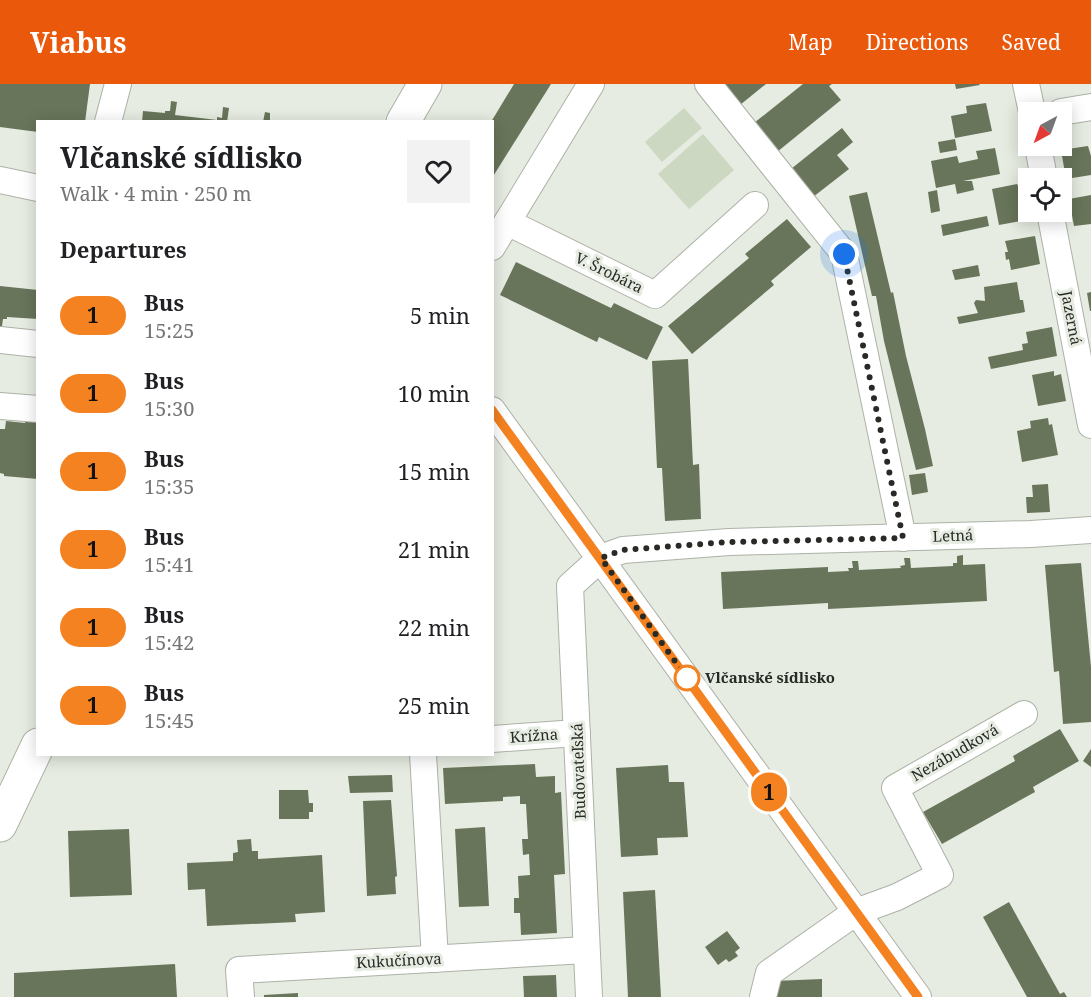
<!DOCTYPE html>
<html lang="en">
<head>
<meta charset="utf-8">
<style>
	:root { --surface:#fff; --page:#f2f2f2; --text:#202124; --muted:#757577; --accent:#ea580c }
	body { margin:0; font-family:"Noto Serif",serif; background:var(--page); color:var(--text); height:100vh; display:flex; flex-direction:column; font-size:22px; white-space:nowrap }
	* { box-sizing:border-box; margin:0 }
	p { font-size:20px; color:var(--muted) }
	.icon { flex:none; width:33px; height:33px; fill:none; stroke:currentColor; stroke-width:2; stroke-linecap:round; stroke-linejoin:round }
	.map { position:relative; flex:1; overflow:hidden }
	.drawer { position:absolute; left:36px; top:36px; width:458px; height:636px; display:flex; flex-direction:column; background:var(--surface); border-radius:0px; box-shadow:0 3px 15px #0003 }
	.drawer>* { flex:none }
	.badge { padding:0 12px; border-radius:20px; font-size:21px; line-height:39px }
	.needle { width:39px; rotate:221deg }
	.buttons { position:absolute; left:1018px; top:18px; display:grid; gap:12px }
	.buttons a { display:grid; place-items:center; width:54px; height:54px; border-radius:0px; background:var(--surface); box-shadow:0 3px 15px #0003; font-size:30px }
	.you { position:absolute; width:30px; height:30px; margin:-15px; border:4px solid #fff; border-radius:50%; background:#1a73e8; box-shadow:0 0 0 9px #1a73e833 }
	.map>.badge { position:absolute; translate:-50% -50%; box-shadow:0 0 0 3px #fff }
	h2 { padding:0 24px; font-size:22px; line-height:54px }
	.round { display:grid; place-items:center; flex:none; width:63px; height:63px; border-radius:0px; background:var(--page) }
	.head { display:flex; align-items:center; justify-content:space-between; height:102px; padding:0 24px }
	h1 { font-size:28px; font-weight:700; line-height:45px }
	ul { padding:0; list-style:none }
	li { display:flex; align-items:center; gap:18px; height:78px; padding:0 24px }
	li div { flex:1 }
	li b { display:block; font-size:22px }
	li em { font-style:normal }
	li .badge { min-width:66px; font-weight:700; text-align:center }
	header { display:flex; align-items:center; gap:36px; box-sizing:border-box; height:84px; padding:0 30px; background:var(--accent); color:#fff }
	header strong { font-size:28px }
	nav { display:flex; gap:33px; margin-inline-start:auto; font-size:21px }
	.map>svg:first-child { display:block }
	.green { fill:#ccd8c1 }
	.building { fill:#68755a }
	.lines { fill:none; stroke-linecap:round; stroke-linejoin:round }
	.minor-casing { stroke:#acb2a7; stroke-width:28 }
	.major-casing { stroke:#acb2a7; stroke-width:35 }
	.minor { stroke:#fff; stroke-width:26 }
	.major { stroke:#fff; stroke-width:33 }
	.line-casing { stroke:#fff; stroke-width:14 }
	.line { stroke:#f58220; stroke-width:9 }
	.walk { stroke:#272a25; stroke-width:6; stroke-dasharray:0 10.8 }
	.stop-dot { fill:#fff; stroke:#f58220; stroke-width:3 }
	.labels { text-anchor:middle; stroke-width:6; stroke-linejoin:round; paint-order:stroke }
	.street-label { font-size:15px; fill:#272a25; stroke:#e6ece1 }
	.stop-label { font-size:15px; font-weight:bold; fill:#272a25; stroke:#e6ece1; text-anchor:start }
</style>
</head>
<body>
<header>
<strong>Viabus</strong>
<nav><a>Map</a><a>Directions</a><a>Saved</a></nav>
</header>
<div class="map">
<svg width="1091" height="913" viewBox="0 0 1091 913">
	<rect width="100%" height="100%" fill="#e6ece1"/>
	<g class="green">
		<polygon points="684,24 702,44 662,78 645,58"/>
		<polygon points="703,50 734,86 689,125 658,90"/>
	</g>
	<g class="building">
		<polygon points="0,0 90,0 85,38 38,38 38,48 0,43"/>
		<polygon points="514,0 551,0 492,94 491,38"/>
		<polygon points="723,0 766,0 740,21"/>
		<polygon points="803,0 832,0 829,2 841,16 777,68 754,39"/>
		<polygon points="955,0 979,0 980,1 956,5"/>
		<polygon points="171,17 177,18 175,31 217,36 217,33 222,34 223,23 229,24 227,38 142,38 143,27 165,29 165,27 170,27"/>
		<polygon points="986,19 992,47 955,54 951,32 967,29 966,22"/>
		<polygon points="265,28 270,29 270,38 263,38"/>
		<polygon points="842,44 853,58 837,71 849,85 813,113 791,85"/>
		<polygon points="955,55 957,66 940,69 938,58"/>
		<polygon points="1088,62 1091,72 1091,91 1066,95 1061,66"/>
		<polygon points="995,64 1000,90 963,97 972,97 974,106 957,110 955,100 936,104 931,77 957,72 959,79 978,75 976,67"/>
		<polygon points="1017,100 1021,107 1026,106 1029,128 1032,135 999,141 992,105"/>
		<polygon points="937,106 940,127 931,129 928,108"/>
		<polygon points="867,108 891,209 893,208 906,272 925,345 933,382 916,386 884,257 876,212 872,212 849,112"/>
		<polygon points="1091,111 1091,140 1074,142 1069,115"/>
		<polygon points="987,132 989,142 943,152 941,141"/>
		<polygon points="787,135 811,163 771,197 774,201 692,270 668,242 749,174 745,170"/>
		<polygon points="1035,152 1040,180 1011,186 1009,175 1006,176 1005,168 1008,168 1005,157"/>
		<polygon points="516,178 611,224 614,219 663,243 647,276 599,253 597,258 500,211"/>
		<polygon points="978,181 980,192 955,196 952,186"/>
		<polygon points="1017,198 1020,216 1023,216 1025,228 959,240 957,233 978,229 974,219 976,216 985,217 984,203"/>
		<polygon points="0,202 38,206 38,235 7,233 7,235 3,235 2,242 0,242"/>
		<polygon points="1091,208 1091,227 1090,227 1087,209"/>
		<polygon points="1052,243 1057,272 991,285 988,273 1023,266 1022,260 1028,259 1026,248"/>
		<polygon points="688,275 693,381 699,380 701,435 665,437 662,384 657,384 652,277"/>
		<polygon points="1054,287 1054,292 1061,290 1066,317 1038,322 1032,291"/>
		<polygon points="26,333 38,334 38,395 4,392 4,390 0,389 0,345 5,345 6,337 25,339"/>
		<polygon points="1048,334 1049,341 1052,340 1058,371 1022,378 1017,347 1031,344 1030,337"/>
		<polygon points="925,389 928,408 912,411 909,391"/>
		<polygon points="1048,400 1050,428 1027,429 1026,413 1033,413 1032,401"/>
		<polygon points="963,471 963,481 985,480 987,517 828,525 828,519 723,525 721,488 828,483 828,488 849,487 848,484 853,484 852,477 858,477 859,486 901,484 900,482 905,481 904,474 910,474 911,484 953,482 953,479 957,479 957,472"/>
		<polygon points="1081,479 1091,583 1091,638 1063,640 1059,587 1054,588 1045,481"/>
		<polygon points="1060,645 1079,677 1033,703 1035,708 942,760 923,728 1015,677 1013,672"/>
		<polygon points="1091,665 1091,683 1083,677"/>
		<polygon points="535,680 536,693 555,692 555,709 561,708 565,790 554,791 557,849 521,851 520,829 514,829 514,814 519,814 518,792 530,791 529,770 523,771 522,755 528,755 526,720 520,720 520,712 503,713 503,717 445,720 443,684"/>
		<polygon points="668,681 669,698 684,698 688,753 657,754 658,771 621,773 616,684"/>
		<polygon points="392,691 393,708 350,709 348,692"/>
		<polygon points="279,706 308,706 309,719 313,719 313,728 309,728 309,735 279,735"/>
		<polygon points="391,716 397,792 395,793 396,810 367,812 363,717"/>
		<polygon points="485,743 489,822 459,823 455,745"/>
		<polygon points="129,745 132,811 70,813 68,747"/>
		<polygon points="251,755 252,767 258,767 258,775 322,771 325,828 295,830 296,838 207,842 205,805 188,806 187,779 233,777 233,769 238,768 237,756"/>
		<polygon points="655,806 661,913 628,913 623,808"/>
		<polygon points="1009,818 1060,910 1064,908 1067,913 1027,913 983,833"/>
		<polygon points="727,847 740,864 735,868 738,872 729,878 726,875 718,881 705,863"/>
		<polygon points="175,880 177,913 14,913 14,889"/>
		<polygon points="556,891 557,913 524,913 523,892"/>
		<polygon points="822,895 822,913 775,913 774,897"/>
		<polygon points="298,909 298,913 264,913 264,911"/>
	</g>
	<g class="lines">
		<defs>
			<g id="minor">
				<polyline points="708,0 844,170 903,454"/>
				<polyline points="1026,0 1032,28"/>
				<polyline points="1061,28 1091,23"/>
				<polyline points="108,38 118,0"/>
				<polyline points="1038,62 1044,94"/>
				<polyline points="0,96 38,104"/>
				<polyline points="1050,128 1091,341"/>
				<polyline points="507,138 655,211 755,121"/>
				<polyline points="492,163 591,0"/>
				<polyline points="0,256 38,260"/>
				<polyline points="0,322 38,325"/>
				<polyline points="492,326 918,913"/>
				<polyline points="492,655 577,649"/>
				<polyline points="423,670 435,875"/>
				<polyline points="241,913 239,886 586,866"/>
				<polyline points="589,913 570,502 601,474 623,466 729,458 1031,450 1091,446"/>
				<polyline points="763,913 769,889 856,828 897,813 940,791 895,704 1024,630"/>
			</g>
			<g id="major">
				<polyline points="403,38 425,0"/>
				<polyline points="0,741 38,661"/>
			</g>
		</defs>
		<use href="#minor" class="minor-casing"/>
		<use href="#major" class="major-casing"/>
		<use href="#minor" class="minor"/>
		<use href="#major" class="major"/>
	</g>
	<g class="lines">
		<defs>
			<polyline id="line" points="492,326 918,913"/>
		</defs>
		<use href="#line" class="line-casing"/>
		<use href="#line" class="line"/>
		<polyline class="walk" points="687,594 601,474 623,466 729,458 903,454 844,170"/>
	</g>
	<circle class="stop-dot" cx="687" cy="594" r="12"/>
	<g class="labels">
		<g class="street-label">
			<text transform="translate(609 189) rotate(26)" y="5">V. Šrobára</text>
			<text transform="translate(1071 234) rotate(79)" y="5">Jazerná</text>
			<text transform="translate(953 452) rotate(-2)" y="5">Letná</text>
			<text transform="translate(534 652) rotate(-4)" y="5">Krížna</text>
			<text transform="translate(955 669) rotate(-30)" y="5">Nezábudková</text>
			<text transform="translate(579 687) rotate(-92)" y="5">Budovateľská</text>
			<text transform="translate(399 877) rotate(-3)" y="5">Kukučínova</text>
		</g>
		<g class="stop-label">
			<text x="705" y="599">Vlčanské sídlisko</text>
		</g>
	</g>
</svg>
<div class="buttons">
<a><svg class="needle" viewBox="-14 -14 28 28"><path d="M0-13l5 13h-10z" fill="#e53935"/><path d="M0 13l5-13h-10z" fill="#757577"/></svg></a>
<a><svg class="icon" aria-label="locate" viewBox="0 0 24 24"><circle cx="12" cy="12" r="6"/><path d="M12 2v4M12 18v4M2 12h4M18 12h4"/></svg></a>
</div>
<div class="you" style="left:844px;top:170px"></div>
<b class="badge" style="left:769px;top:708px;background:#f58220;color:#111">1</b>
<section class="drawer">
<div class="head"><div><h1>Vlčanské sídlisko</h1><p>Walk · 4 min · 250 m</p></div><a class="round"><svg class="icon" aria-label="heart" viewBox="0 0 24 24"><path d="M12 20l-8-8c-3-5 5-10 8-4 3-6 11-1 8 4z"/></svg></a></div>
<h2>Departures</h2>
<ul>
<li><span class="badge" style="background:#f58220;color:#111">1</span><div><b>Bus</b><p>15:25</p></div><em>5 min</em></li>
<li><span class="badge" style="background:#f58220;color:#111">1</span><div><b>Bus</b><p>15:30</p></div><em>10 min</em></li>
<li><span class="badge" style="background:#f58220;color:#111">1</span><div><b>Bus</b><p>15:35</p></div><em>15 min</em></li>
<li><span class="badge" style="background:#f58220;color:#111">1</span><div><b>Bus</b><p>15:41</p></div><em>21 min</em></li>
<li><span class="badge" style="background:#f58220;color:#111">1</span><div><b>Bus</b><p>15:42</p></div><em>22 min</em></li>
<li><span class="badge" style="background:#f58220;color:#111">1</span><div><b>Bus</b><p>15:45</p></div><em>25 min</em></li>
</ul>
</section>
</div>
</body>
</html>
